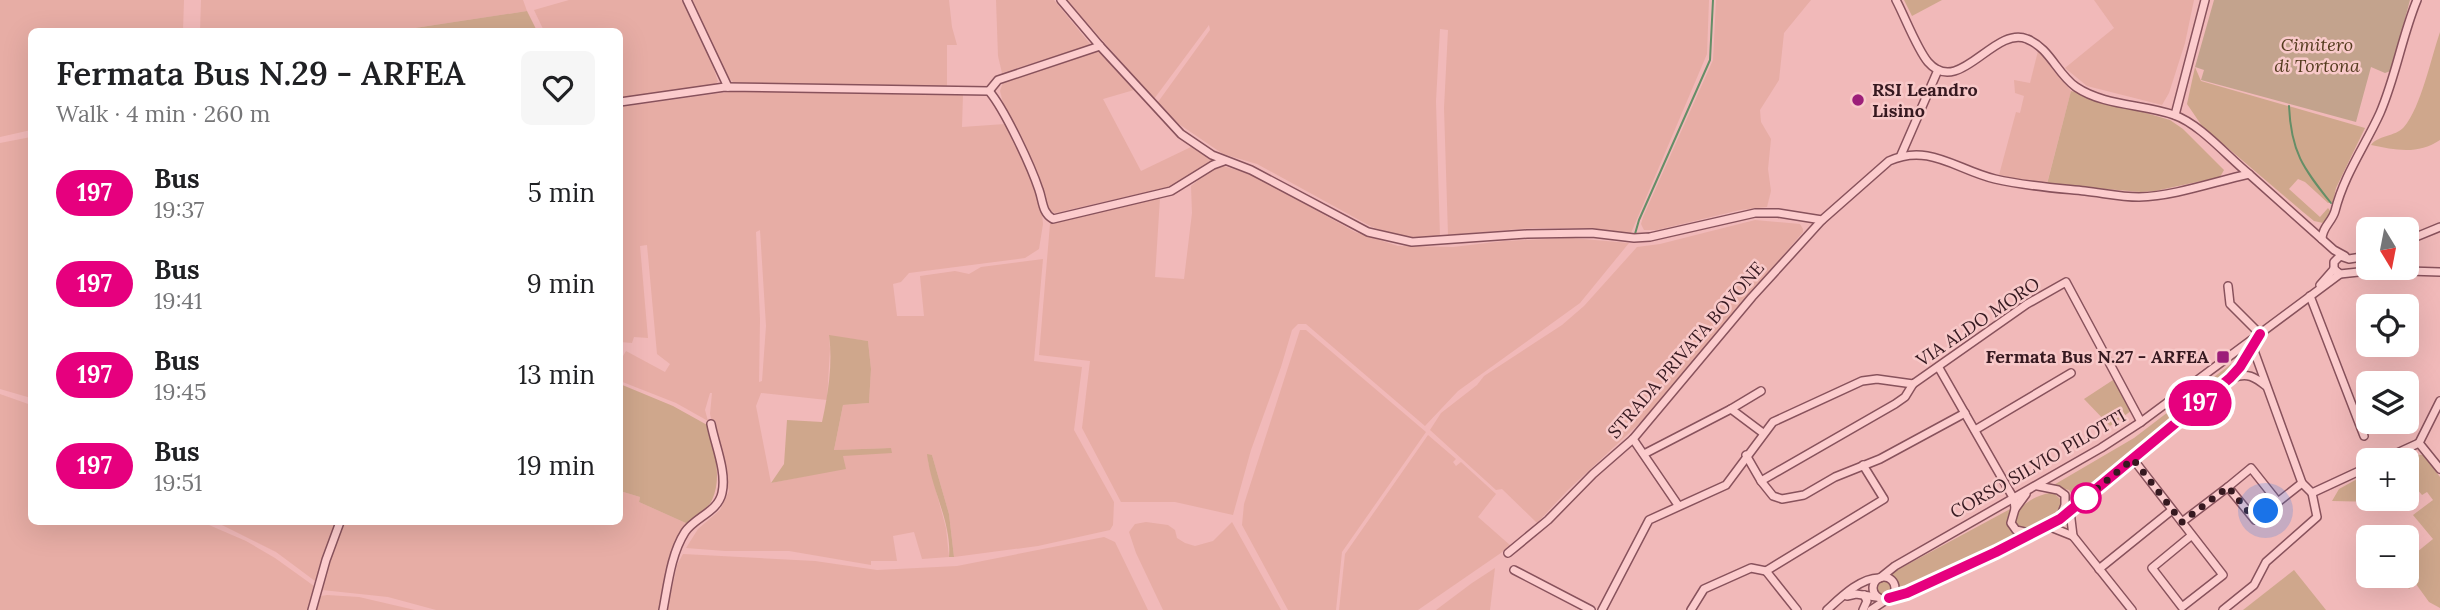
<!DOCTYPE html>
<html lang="en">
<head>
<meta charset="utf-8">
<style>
	:root { --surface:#fff; --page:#f6f6f6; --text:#202124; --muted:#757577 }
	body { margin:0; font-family:Lora,serif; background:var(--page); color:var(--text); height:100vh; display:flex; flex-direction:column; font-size:26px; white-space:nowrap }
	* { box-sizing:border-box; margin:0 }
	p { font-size:23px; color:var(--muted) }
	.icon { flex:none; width:38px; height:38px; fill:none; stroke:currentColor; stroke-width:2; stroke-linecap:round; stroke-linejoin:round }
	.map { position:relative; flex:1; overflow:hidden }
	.drawer { position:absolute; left:28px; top:28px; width:595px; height:497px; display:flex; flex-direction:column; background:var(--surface); border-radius:10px; box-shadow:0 7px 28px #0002 }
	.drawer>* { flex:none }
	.badge { padding:0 14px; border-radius:23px; font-size:24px; line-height:46px }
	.needle { width:46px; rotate:170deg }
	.controls { position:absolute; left:2356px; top:217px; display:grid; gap:14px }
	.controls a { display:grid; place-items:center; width:63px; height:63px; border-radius:10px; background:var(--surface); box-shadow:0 7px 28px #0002; font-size:35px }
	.you { position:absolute; width:35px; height:35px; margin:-18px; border:5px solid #fff; border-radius:50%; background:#1a73e8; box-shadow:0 0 0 10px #1a73e833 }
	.map>.badge { position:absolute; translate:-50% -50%; box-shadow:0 0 0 4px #fff }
	.round { display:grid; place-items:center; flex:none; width:74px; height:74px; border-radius:10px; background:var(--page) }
	.headline { display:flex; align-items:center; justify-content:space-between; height:119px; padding:0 28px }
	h1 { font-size:33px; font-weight:600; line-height:52px }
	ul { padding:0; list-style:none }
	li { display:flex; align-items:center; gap:21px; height:91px; padding:0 28px }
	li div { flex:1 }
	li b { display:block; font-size:26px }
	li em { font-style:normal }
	li .badge { min-width:77px; font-weight:700; text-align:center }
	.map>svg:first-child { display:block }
	.farmland { fill:#e7ada5; fill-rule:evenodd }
	.green { fill:#cfa78c }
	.cemetery { fill:#c3a38d }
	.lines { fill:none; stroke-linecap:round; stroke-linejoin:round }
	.stream { stroke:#658e67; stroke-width:2 }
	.minor-casing { stroke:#88525c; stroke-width:10 }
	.minor { stroke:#fccccd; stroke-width:7 }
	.line-casing { stroke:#fff; stroke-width:16 }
	.line { stroke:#e6007e; stroke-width:10 }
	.walk { stroke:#361920; stroke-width:7; stroke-dasharray:0 12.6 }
	.poi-dot { fill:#9c1e79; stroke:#f8c9c9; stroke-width:2.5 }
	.stop-dot { fill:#fff; stroke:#e6007e; stroke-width:3.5 }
	.labels { text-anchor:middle; stroke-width:5; stroke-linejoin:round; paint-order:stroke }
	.park-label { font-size:18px; font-style:italic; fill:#543b1e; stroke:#f8c9c9 }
	.poi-label { font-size:18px; font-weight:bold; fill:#361920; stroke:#f8c9c9; text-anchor:start }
	.street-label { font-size:18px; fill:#361920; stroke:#f8c9c9 }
</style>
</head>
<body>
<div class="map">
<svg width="2440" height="610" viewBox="0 0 2440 610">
	<rect width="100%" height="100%" fill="#f1b9b9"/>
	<g class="farmland">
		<polygon points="0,0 184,0 183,31 32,32 31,130 0,137"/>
		<polygon points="201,0 523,0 527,11 395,31 200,32"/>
		<polygon points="569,0 684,0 711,60 718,82 711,86 620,100 620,32 544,31 534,10"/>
		<polygon points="692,0 949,0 952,27 957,45 947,45 947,88 736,84 728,78"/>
		<polygon points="996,0 1054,0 1091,45 1002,73 998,56"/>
		<polygon points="1067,0 1709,0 1707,54 1631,233 1585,228 1533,228 1448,235 1444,108 1448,30 1440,29 1436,101 1440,237 1417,238 1395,234 1372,227 1257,164 1223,154 1179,124 1158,102 1210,30 1209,25 1154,99"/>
		<polygon points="1716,0 1811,0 1784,33 1779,80 1760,110 1761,122 1771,139 1768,169 1771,191 1767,207 1740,210 1657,230 1644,230 1641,224 1643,217 1713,60"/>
		<polygon points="2094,0 2194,0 2185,43 2169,93 2162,105 2087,86 2065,68 2114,28"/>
		<polygon points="1098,49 1134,90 1103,99 1141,171 1193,146 1213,160 1169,187 1055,213 1048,210 1045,194 1027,151 1005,111 1000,91 1002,85 1004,80"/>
		<polygon points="2038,51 2071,91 2047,183 2033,183 1999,175 2016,112 2020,113 2024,96 2015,93 2014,80 2030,83"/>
		<path d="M857,91L963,94L962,127L1005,124L1033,179L1041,203L1043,224L1039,249L1025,258L909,273L901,282L893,284L897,316H924L920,276L955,271L969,274L981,267L1043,259L1034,361L1082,367L1074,430L1114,502L1113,525L1110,530L1038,546L954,557L949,514L932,455L928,461L946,528L949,557L922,559L914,532L893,536L897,561H871V565L789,551H725L686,548L698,529L720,510L729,491L710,414L712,393H710L705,410L708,421L676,403L620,381V361L626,351L665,372L670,364L657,354L647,245L640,246L648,338L634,337L632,343L620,342V107L728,92ZM760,230L766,326L762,381L759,382L760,319L756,232ZM829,336L868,341L871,369L869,403L843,405L834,450L890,448L842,456L845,468L771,483L756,406L761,393L827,400L830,349Z"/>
		<polygon points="31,137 32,137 31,398 0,389 0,143"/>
		<polygon points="1220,165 1253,175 1355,232 1398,246 1453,247 1504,241 1572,238 1629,243 1580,303 1458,391 1425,426 1306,324 1298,324 1292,330 1281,367 1251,450 1233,515 1175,502 1121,502 1082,428 1090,361 1039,355 1050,224 1160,198 1155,277 1184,279 1192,213 1191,186 1207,173"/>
		<polygon points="1755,220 1800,224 1803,229 1803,232 1644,419 1568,490 1537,523 1502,489 1496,490 1430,430 1441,413 1477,385 1484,376 1562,325 1584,306 1637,247 1660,244"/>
		<polygon points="1300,330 1306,330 1426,432 1342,552 1336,610 1288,610 1242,525 1244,504"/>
		<polygon points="0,394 31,405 32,522 202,522 246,541 275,558 314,586 308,610 0,610"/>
		<polygon points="1428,435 1456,459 1453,462 1456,466 1461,462 1496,494 1478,517 1511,546 1418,610 1339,610 1345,554"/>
		<polygon points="620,491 640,497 639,502 688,524 660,610 436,610 388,597 322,590 320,587 343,522 620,522"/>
		<polygon points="216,522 336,522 315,581 276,552"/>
		<polygon points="1146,522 1168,525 1175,530 1177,538 1185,543 1195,546 1213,541 1232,522 1281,610 1163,610 1136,553 1129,532 1135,524"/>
		<polygon points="1104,537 1115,542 1148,610 667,610 677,565 683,554 815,561 877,570 957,566"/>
		<polygon points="1495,568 1490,610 1436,610 1472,583"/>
		<polygon points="327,595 359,597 415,610 315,610 321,596"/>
	</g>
	<g class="green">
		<polygon points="1904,0 1942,0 1912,16"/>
		<polygon points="527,11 537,31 395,31"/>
		<path d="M2440,32V140C2418,155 2395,150 2371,145C2378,135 2395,137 2404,127C2421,107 2431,58 2440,32Z"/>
		<polygon points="2195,67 2201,81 2365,128 2336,188 2333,202 2328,203 2305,182 2298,179 2289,189 2320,217 2328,208 2331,212 2323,223 2314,221 2303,212 2202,126 2187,104"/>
		<polygon points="2071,91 2170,120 2183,129 2224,170 2220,177 2155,191 2141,192 2047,184"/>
		<path d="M829,335L868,341L871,369L869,403L843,405L834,450L891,448L892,453L843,456L846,469L771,483L784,464L787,420L822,422C828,394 833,364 829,335Z"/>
		<polygon points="2231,364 2239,365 2078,499 2075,499 2069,490 2052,486 2134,438"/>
		<polygon points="2113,380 2131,411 2110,426 2084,399"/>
		<path d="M620,384L673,406L709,426C713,448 723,477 712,500C708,509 695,516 688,524L639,502L640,497L620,491Z"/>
		<path d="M927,454L932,455L949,514L954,557H949C952,523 931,489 927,454Z"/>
		<polygon points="2410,454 2423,455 2440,477 2440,608 2429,602 2416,584 2409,589 2398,576 2406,576 2406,561 2433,539 2413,515 2433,500 2427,492 2422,495 2412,483 2406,488 2406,460 2395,460"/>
		<polygon points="2368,473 2368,499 2383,499 2378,502 2332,501 2339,489"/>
		<path d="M2050,493L2055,494L2062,501C2058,520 2039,531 2020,530C2005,512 2034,495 2050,493Z"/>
		<polygon points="2012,508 2008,519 2009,528 2022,537 1898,593 1896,581 1888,575"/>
		<polygon points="2294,570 2326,610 2243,610"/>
		<circle cx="1884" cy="589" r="8"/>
	</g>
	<polygon class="cemetery" points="2214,0 2410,0 2391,71 2385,73 2371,67 2356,122 2201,80 2204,70 2195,67"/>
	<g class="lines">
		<g class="stream">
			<path d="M2289,106C2291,152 2303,168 2331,203"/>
			<polyline points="1635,234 1639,220 1710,60 1713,0"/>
		</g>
		<defs>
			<g id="minor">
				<polyline points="687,0 728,87"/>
				<path d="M1061,0L1100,46L1181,134L1212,155L1251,170L1368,232L1412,242L1527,234L1592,233L1634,238L1650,237L1755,213H1778L1822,220L1889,161C1929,143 1957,170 1995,179C2025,186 2055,188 2085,191C2103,193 2121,197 2139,197C2175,196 2213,182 2249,174L2334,250L2345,256"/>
				<path d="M1896,0C1905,17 1917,49 1928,62C1959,98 1994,25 2027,39C2050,48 2057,74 2076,87C2104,106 2143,104 2174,115C2200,124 2227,156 2249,174"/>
				<polyline points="989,91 998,80 1100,46"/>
				<path d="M620,102L725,87L989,91C1005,110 1031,166 1039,190C1043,201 1042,213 1053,219L1171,191L1213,165L1224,161"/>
				<polyline points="2175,115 2205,0"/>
				<polyline points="1901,155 1938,70"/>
				<path d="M2322,239C2322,227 2332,222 2335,211C2344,175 2365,146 2380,113C2396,76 2402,36 2417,0"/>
				<polyline points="2406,241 2440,227"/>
				<polyline points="2334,269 2340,274 2377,270 2440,272"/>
				<polyline points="2334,269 2334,262 2340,256 2349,259 2368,256"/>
				<polyline points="2320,285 2334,269"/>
				<polyline points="2228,286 2230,304 2260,334"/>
				<polyline points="2310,296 2364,436"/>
				<polyline points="2253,348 2302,483 2312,493"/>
				<polyline points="1939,368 2007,487 2014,499 2015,509"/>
				<path d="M2233,378C2247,372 2255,377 2266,386"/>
				<polyline points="1731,409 1761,391"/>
				<polyline points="1975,430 2071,373"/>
				<polyline points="1633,439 1678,505"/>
				<polyline points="2419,443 2440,469"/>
				<polyline points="1644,454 1731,409 1763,433"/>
				<polyline points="1746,455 1761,481 1895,404 1905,397 1913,384"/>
				<path d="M2133,459C2163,498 2193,536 2223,575L2182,607L2152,568L2192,535"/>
				<polyline points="2382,460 2419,443 2440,401"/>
				<polyline points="1761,481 1773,496 1782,499 1804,495 1835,477 1880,459 1965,413"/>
				<polyline points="2038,486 2058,490 2065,495 2065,505 2060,518"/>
				<polyline points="2026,494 2015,509 2011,523 2016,530 2034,534"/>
				<polyline points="2278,502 2251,468 2228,487 2255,520 2302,483"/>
				<polyline points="2070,511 2073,536"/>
				<polyline points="2182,522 2228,487"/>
				<polyline points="2048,526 2073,536 2132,610"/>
				<polyline points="1508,553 1548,520 1593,474 1633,439 1752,297 1822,220"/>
				<polyline points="2099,569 2172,510"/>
				<polyline points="1514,570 1591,610"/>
				<circle cx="1884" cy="588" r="11"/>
				<polyline points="1847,596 1856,594 1876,597"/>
				<polyline points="312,610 326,560 340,522"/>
				<path d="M663,610C668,584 671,554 685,532C695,517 718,512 722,493C727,472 715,445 711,424"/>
				<polyline points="1602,610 1649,520 1726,485 1773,422 1862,381 1877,379 1913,384 2027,304 2066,282 2141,422"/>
				<polyline points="1691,610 1704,589 1751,568 1766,571"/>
				<polyline points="1797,610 1766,571 1884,499 1863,465"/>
				<path d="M1827,610C1840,598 1861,577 1880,578L1895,566L2101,448L2141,422L2340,274"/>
				<polyline points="1863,610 1867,601 1864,595"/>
				<polyline points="1871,610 1889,598 1907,593 1996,552 2060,518 2226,381 2240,367 2258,338"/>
				<polyline points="2223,610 2254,585 2266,562 2317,517 2312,493 2368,467"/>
			</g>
		</defs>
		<use href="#minor" class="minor-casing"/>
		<use href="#minor" class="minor"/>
	</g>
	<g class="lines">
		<defs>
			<polyline id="line" points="1889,598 1907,593 1996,552 2060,519 2230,378 2240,367 2260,334"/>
		</defs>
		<use href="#line" class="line-casing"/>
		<use href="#line" class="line"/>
		<polyline class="walk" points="2086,498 2077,505 2133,459 2182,522 2228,487 2255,520 2266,511"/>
	</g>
	<g class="poi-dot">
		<circle cx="1858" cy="100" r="7"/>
		<rect x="2216" y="350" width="14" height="14" rx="3.5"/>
	</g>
	<circle class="stop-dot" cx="2086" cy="498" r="14"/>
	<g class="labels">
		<g class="park-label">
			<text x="2317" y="51">Cimitero<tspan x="2317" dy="21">di Tortona</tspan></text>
		</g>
		<g class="poi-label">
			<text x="1872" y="96">RSI Leandro<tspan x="1872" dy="21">Lisino</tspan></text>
			<text x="2209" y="363" text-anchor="end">Fermata Bus N.27 - ARFEA</text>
		</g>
		<g class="street-label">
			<text transform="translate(1978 322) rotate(-34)" y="6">VIA ALDO MORO</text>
			<text transform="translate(1686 350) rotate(-49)" y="6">STRADA PRIVATA BOVONE</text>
			<text transform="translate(2038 464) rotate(-30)" y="6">CORSO SILVIO PILOTTI</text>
		</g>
	</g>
</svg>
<div class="controls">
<a><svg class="needle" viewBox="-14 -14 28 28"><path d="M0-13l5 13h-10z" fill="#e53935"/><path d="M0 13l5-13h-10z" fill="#757577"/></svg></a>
<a><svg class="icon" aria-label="locate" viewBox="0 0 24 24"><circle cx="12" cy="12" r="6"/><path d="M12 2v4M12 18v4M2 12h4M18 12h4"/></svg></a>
<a><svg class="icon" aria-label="layers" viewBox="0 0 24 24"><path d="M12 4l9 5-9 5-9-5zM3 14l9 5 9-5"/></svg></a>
<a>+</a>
<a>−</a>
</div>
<div class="you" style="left:2266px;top:511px"></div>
<b class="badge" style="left:2200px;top:403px;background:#e6007e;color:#fff">197</b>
<section class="drawer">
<div class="headline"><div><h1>Fermata Bus N.29 - ARFEA</h1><p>Walk · 4 min · 260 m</p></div><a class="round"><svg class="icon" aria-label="heart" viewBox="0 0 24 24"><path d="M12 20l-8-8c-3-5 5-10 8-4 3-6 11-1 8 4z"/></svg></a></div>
<ul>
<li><span class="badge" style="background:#e6007e;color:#fff">197</span><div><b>Bus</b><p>19:37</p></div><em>5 min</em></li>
<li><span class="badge" style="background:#e6007e;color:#fff">197</span><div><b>Bus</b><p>19:41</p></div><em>9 min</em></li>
<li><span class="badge" style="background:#e6007e;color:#fff">197</span><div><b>Bus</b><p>19:45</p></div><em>13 min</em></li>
<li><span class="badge" style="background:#e6007e;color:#fff">197</span><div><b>Bus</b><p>19:51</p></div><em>19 min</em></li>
</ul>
</section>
</div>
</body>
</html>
